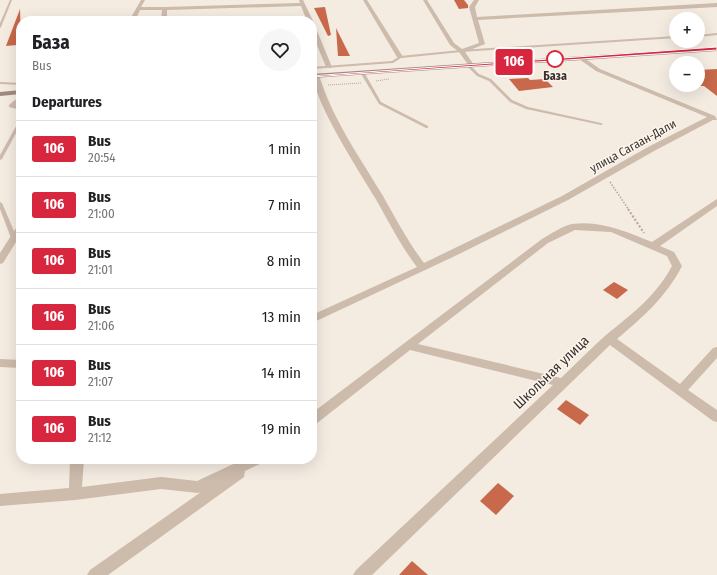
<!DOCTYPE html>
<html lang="en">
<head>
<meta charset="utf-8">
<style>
	:root { --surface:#fff; --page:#f6f6f6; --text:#202124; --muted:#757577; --line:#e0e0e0 }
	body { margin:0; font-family:"Fira Sans Condensed",sans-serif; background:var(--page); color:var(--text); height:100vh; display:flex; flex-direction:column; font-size:15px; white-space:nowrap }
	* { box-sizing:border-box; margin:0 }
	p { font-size:13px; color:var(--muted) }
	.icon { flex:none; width:22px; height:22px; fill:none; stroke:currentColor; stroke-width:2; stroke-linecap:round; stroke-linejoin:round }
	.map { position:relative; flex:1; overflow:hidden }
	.panel { position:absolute; left:16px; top:16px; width:301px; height:448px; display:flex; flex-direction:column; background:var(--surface); border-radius:16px; box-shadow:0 4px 16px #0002 }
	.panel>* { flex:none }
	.badge { padding:0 8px; border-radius:3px; font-size:14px; line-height:26px }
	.fabs { position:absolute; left:669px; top:12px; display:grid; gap:8px }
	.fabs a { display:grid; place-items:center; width:36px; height:36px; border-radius:50%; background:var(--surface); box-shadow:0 4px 16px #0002; font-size:20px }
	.map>.badge { position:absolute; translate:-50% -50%; box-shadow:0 0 0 2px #fff }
	h2 { padding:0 16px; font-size:15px; line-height:36px }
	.round { display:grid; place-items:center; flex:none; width:42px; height:42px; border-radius:21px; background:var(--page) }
	.head { display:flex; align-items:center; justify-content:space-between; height:68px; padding:0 16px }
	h1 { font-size:19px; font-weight:700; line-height:30px }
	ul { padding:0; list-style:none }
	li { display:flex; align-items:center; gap:12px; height:56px; padding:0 16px; border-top:1px solid var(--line) }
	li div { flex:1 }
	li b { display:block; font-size:15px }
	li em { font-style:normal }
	li .badge { min-width:44px; font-weight:700; text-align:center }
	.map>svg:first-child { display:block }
	.building { fill:#c8694b }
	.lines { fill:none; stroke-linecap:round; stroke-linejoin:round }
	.path-far2 { stroke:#b9a596; stroke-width:1; stroke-dasharray:1 1; stroke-linecap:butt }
	.path-far1 { stroke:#b9a596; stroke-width:1.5; stroke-dasharray:1.5 1.5; stroke-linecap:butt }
	.path { stroke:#b9a596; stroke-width:2; stroke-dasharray:2 2; stroke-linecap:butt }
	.service { fill:#cdbbac; fill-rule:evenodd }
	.minor { fill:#cdbbac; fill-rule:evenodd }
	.secondary { fill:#a18a7d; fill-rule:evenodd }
	.line { fill:#d7263d; stroke:#fff }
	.stop-dot { fill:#fff; stroke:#d7263d; stroke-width:2 }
	.labels { text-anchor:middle; stroke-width:3; stroke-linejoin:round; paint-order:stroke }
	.far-stop-label { font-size:12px; font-weight:bold; fill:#3b302b; stroke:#fbf5ee }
	.far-street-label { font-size:12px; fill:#3b302b; stroke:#fbf5ee }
	.street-label { font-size:14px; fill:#3b302b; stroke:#fbf5ee }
</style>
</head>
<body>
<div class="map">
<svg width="717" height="575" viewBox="0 0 717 575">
	<rect width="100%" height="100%" fill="#f4ebe1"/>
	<g class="building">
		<polygon points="454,0 464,0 468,5 468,8 459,9"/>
		<polygon points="325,7 331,35 328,36 314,8"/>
		<polygon points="20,9 21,39 17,45 6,46"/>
		<polygon points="336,28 350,56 338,56"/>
		<polygon points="717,69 717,96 704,86 698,86 698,70"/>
		<polygon points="528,78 530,80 545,79 553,87 519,91 509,79"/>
		<polygon points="614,282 628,290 617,299 603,290"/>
		<polygon points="566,400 589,415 580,425 557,409"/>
		<polygon points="498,483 514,496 496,515 480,501"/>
		<polygon points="412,561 428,575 399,575"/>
	</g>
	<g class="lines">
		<g class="path-far2">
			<polyline points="376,81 389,79"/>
			<polyline points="328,85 361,83"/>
		</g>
		<polyline class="path-far1" points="610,182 629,210"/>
		<polyline class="path" points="628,209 644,233"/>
		<g class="service">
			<polygon points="10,0 12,0 1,27 0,28 0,23"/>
			<polygon points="717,33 717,35 698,37 698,35"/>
			<polygon points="676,36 676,38 461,52 401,58 393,63 312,69 312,67 392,61 400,56 461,50"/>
			<polygon points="467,64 469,64 479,74 491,79 512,100 528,107 601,123 603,124 601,125 526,109 510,102 489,81 477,76 467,66"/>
			<polygon points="361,71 364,72 381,102 428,126 428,128 426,128 379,104 360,72"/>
			<polygon points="0,82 21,83 21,85 0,84"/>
			<polygon points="20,119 21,119 21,124 2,159 0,160 0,155"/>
			<polygon points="0,202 2,203 17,238 16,239 14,240 11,238 0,209"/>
		</g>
		<g class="minor">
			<polygon points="141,0 145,0 141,7 165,7 300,3 299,0 303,0 313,21 307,21 301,6 167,10 167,21 161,21 162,10 140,10 135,21 129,21"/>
			<polygon points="363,0 367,0 403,57 402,58 397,57"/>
			<polygon points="423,0 427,0 454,43 462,49 479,43 469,7 474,0 479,0 475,7 477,17 717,3 717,7 478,20 485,44 465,52 474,65 471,67 469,66 459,52 450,45"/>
			<polygon points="312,24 315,26 332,67 331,68 326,67 312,33"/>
			<path d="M579,57H583L600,69L715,116L717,120H713L654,151L568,200L455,256L312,323V315L417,267C400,245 388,220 374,196C361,174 310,96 314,74L319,75C333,120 359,156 383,196C396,219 408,242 424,263L562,196L648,147L707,117L596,71L579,59Z"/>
			<polygon points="21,95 21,101 16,105 21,106 21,110 9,107 9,105"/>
			<path d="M717,199V206L660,246L674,252L682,266C666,297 643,317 617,339L680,384L713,348L717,347V358L688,390L717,410V422L713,421L610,345L372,575H353L356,570L553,385L410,350L316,424L312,425V413L542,239C551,234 562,226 572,224C601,220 627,232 652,242ZM575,230L611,232L667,256L672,266C656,296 632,314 606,335C590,349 576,364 561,378L418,344L548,243Z"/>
			<polygon points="21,224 21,234 3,263 0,264 0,253 18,225"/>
			<polygon points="0,359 21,360 21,368 0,367"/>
			<polygon points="70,459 84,459 82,487 161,477 197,481 244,459 264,459 262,463 245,471 244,477 108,575 87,575 90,570 201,492 198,493 161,489 75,500 0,506 0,494 69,488"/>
		</g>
		<g class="secondary">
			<polygon points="717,47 717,51 312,78 312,74"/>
			<polygon points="21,90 21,94 0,96 0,92"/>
		</g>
	</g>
	<polygon class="line" points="717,47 717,50 312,77 310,76"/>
	<circle class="stop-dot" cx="555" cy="59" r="8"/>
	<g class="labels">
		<g class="far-stop-label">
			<text x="555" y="80">База</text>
		</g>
		<g class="far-street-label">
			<text transform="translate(633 146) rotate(-29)" y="4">улица Сагаан-Дали</text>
		</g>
		<g class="street-label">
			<text transform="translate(551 372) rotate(-44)" y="5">Школьная улица</text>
		</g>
	</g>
</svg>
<div class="fabs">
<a>+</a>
<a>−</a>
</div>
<b class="badge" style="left:514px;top:62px;background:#d7263d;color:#fff">106</b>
<section class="panel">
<div class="head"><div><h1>База</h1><p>Bus</p></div><a class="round"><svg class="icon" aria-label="heart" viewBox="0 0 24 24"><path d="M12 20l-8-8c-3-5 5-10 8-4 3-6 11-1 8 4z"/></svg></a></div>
<h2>Departures</h2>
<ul>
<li><span class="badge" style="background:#d7263d;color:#fff">106</span><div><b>Bus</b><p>20:54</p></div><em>1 min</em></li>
<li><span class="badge" style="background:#d7263d;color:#fff">106</span><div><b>Bus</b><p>21:00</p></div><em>7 min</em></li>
<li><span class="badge" style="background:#d7263d;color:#fff">106</span><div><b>Bus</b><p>21:01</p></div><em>8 min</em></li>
<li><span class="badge" style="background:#d7263d;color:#fff">106</span><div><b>Bus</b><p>21:06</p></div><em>13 min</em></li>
<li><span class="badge" style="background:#d7263d;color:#fff">106</span><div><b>Bus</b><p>21:07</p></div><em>14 min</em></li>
<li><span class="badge" style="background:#d7263d;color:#fff">106</span><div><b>Bus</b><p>21:12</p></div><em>19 min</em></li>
</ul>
</section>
</div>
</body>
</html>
